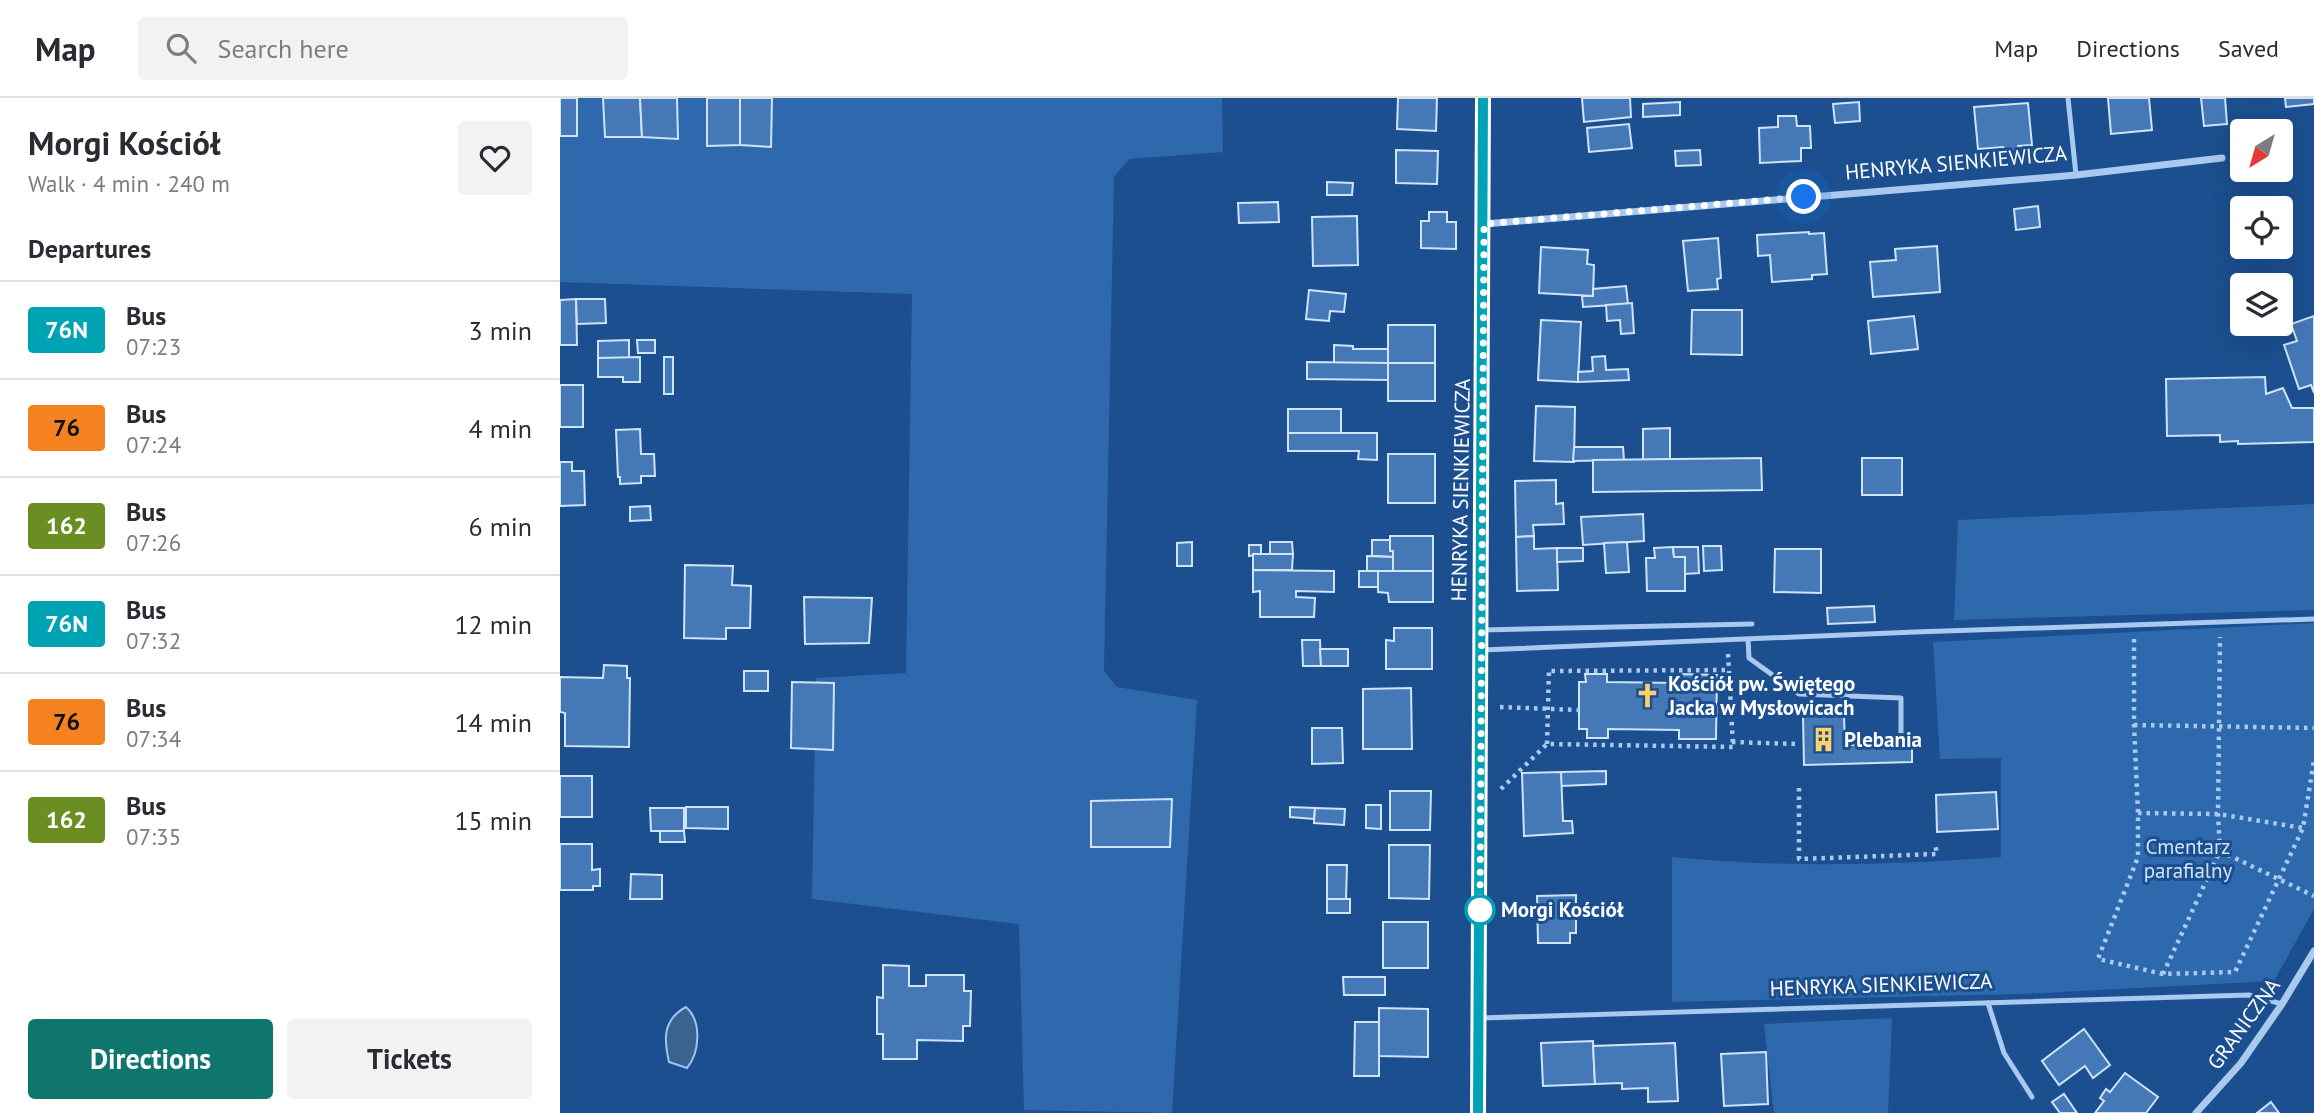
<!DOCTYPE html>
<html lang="en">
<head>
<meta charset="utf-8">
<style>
	:root { --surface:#fff; --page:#f2f2f3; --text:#2b2b33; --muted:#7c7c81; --line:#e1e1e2; --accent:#0f766e }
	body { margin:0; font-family:"PT Sans",sans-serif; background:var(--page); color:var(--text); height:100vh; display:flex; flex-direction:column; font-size:26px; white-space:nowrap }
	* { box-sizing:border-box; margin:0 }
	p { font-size:23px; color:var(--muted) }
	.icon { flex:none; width:38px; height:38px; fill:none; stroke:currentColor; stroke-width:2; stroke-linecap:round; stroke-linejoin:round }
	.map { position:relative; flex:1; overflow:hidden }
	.panel { display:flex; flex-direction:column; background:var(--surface); width:560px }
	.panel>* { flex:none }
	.badge { padding:0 14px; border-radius:5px; font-size:24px; line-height:46px }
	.needle { width:46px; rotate:217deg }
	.fabs { position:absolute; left:1670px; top:21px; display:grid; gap:14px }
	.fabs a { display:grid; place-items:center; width:63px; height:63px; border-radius:7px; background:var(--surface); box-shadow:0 7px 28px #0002; font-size:35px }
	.you { position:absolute; width:35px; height:35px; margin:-18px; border:5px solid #fff; border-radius:50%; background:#1a73e8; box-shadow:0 0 0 10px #1a73e833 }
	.map>.badge { position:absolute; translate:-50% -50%; box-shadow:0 0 0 4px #fff }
	h2 { padding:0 28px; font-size:26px; line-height:63px }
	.round { display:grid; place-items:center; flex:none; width:74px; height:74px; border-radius:7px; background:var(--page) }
	.overview { display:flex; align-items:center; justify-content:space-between; height:119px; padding:0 28px }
	h1 { font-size:33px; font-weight:600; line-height:52px }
	.cta { display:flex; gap:14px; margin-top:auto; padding:14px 28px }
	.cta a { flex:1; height:80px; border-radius:7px; background:var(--accent); color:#fff; font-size:28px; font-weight:600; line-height:80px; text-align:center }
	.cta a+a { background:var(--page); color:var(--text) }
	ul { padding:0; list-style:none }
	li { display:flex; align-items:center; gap:21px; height:98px; padding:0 28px; border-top:2px solid var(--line) }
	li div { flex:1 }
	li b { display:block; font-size:26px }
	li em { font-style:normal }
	li .badge { min-width:77px; font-weight:700; text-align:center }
	header { display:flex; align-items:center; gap:42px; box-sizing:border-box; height:98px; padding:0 35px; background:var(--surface); border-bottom:2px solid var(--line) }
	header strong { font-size:33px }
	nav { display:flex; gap:38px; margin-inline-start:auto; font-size:24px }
	.search { width:490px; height:63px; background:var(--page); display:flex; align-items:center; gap:18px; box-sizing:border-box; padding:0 24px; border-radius:7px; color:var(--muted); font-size:26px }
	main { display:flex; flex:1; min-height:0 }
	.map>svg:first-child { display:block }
	.green { fill:#2e69ad }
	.water { fill:#3c6290; stroke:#9cc4f0; stroke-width:2 }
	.building { fill:#4478b7; stroke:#cfe3fa; stroke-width:2 }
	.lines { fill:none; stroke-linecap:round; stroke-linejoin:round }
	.path { stroke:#a9c9ee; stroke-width:4.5; stroke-dasharray:3.5 5; stroke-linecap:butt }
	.lane { stroke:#a9c9ee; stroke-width:5 }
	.street { stroke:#a9c9ee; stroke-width:7 }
	.secondary { stroke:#d6e6fa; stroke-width:14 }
	.line-casing { stroke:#fff; stroke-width:16 }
	.line { stroke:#00a3b4; stroke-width:10 }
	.walk { stroke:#fff; stroke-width:7; stroke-dasharray:0 12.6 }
	.stop-dot { fill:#fff; stroke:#00a3b4; stroke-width:3.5 }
	.labels { text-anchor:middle; stroke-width:6; stroke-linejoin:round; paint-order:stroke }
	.street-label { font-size:21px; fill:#fff; stroke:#1b4f8f }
	.poi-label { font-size:21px; font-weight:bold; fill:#fff; stroke:#1b4f8f; text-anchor:start }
	.park-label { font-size:21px; fill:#cfe3fa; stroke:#1b4f8f }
	.stop-label { font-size:21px; font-weight:bold; fill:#fff; stroke:#1b4f8f; text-anchor:start }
</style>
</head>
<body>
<header>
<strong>Map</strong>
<div class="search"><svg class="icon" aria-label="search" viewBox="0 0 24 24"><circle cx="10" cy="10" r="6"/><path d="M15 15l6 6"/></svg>Search here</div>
<nav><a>Map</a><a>Directions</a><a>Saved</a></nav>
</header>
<main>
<section class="panel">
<div class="overview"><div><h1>Morgi Kościół</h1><p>Walk · 4 min · 240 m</p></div><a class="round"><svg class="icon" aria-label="heart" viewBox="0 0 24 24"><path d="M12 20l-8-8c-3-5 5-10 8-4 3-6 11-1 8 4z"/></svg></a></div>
<h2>Departures</h2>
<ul>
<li><span class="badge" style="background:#00a3b4;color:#fff">76N</span><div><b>Bus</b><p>07:23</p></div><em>3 min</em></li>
<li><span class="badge" style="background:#f58220;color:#111">76</span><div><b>Bus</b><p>07:24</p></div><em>4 min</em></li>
<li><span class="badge" style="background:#6b8e23;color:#fff">162</span><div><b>Bus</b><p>07:26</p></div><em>6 min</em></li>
<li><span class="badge" style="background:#00a3b4;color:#fff">76N</span><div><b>Bus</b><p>07:32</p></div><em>12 min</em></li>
<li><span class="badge" style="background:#f58220;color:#111">76</span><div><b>Bus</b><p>07:34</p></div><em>14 min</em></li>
<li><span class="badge" style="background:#6b8e23;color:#fff">162</span><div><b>Bus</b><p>07:35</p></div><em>15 min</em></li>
</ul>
<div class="cta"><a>Directions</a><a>Tickets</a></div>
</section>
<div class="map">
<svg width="1754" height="1015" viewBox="0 0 1754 1015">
	<rect width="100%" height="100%" fill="#1b4f8f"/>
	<g class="green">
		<polygon points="0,0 662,0 663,54 569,61 554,79 544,573 557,589 637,602 612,1015 464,1012 459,826 252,801 256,580 346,575 352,196 0,184"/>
		<polygon points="1754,406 1754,512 1394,522 1398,422"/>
		<path d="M1754,525V811L1714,883L1461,896L1112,904V759C1221,770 1332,767 1441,759V660L1380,661L1373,544Z"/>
		<polygon points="1332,920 1328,1015 1214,1015 1204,926"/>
	</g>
	<path class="water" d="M126,909C142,923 140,954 127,970L109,964C104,942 102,922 126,909Z"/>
	<g class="building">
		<rect x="0" y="0" width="17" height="38"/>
		<polygon points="43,0 80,0 82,39 45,39"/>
		<polygon points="80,0 117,0 118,41 82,39"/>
		<polygon points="147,0 180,0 180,47 147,48"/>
		<polygon points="180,0 212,0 211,49 180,47"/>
		<polygon points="838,0 877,0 876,33 837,31"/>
		<polygon points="1022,0 1070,0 1071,19 1024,24"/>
		<polygon points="1548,0 1589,0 1592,32 1551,36"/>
		<polygon points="1641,0 1665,0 1667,26 1644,28"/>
		<polygon points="1725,0 1754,0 1754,6 1726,9"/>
		<polygon points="1120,4 1120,17 1083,19 1083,6"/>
		<polygon points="1299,4 1300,23 1275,25 1273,6"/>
		<polygon points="1468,5 1472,47 1458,48 1458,52 1443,53 1443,49 1418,51 1414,9"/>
		<polygon points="1218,18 1236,18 1237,28 1250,28 1251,50 1241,50 1241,63 1200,65 1199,30 1218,29"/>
		<polygon points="1069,26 1072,50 1029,54 1027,30"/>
		<polygon points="836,52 878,53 877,86 836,85"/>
		<polygon points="1140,52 1141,67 1116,68 1115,53"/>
		<polygon points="767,84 793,85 792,97 767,97"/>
		<polygon points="718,104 719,124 679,125 678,105"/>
		<polygon points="1478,108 1480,129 1456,132 1454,111"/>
		<polygon points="869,114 887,114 887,124 896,124 896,151 861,150 861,123 869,123"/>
		<polygon points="797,118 798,167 753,168 752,119"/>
		<polygon points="1249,134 1249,136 1264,135 1267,176 1252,177 1252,181 1212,184 1210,157 1198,158 1197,137"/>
		<polygon points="1158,140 1161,180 1157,181 1158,191 1128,193 1123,143"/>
		<polygon points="1377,148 1380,194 1313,199 1310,164 1336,162 1335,151"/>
		<polygon points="981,149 1028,152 1027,166 1034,167 1033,198 979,195"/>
		<polygon points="1066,188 1068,206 1023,209 1022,198 1033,198 1033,191"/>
		<polygon points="749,192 786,196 784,214 770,213 769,223 746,221"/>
		<polygon points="16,201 17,247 0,247 0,202"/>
		<polygon points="16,201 45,201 46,225 17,226"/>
		<polygon points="1072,205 1074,235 1061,236 1060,222 1047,223 1046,207"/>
		<polygon points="1132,212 1182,212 1182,257 1131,256"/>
		<polygon points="1354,218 1358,251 1311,256 1308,223"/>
		<polygon points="1754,218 1754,295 1751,287 1739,291 1724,247 1737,243 1731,226"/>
		<polygon points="981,222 1021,224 1018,284 978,282"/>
		<rect x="828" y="227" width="47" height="38"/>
		<polygon points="69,242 69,260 38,260 38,243"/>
		<polygon points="77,242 95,242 95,255 78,255"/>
		<polygon points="774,247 793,248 793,251 828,251 828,265 774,265"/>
		<polygon points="1045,258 1046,272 1068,271 1069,282 1018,284 1018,274 1033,273 1032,259"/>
		<polygon points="80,259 80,284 63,284 63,279 38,279 38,260"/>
		<rect x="104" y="259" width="9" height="37"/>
		<polygon points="747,264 828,265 828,282 747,281"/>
		<rect x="828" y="265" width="47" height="38"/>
		<polygon points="1705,279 1706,296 1723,290 1732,310 1754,310 1754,344 1678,346 1678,343 1660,344 1660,337 1607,338 1606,281"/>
		<rect x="0" y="287" width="23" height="42"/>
		<polygon points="976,308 1015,309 1014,364 974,363"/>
		<rect x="728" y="311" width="53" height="24"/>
		<polygon points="1110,330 1110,361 1083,362 1083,331"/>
		<polygon points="80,331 81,356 94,356 95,378 81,378 81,385 60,386 60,379 58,379 56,332"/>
		<polygon points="728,335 817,335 817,362 798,361 799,353 728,353"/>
		<polygon points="1014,349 1063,349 1064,362 1013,363"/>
		<rect x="828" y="356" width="47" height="49"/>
		<polygon points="1201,360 1202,392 1033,394 1033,362"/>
		<rect x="1302" y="360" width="40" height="37"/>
		<polygon points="0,364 12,364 12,373 24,373 25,407 0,408"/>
		<polygon points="996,382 996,406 1003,405 1004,426 973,427 974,438 956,439 955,383"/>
		<polygon points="90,408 91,422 70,423 70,409"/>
		<polygon points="1083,416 1084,443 1023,447 1021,419"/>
		<polygon points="830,438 873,438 873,473 833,473 833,453 830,453"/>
		<polygon points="974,438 974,451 997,450 998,492 957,493 956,439"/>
		<polygon points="812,442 830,442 830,453 833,453 833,459 812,458"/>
		<polygon points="632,444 632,468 617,468 617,445"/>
		<polygon points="710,444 732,444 733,456 710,456"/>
		<polygon points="1067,444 1069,474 1046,475 1044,445"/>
		<polygon points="689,447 701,447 701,456 689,458"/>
		<polygon points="1143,448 1161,448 1162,472 1144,473"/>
		<polygon points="1113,449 1114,459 1125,459 1125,493 1087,493 1086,460 1095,460 1094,450"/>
		<polygon points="1113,449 1138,449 1139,475 1125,476 1125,459 1114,459"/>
		<polygon points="997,450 1023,450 1023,463 997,464"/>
		<polygon points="1215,451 1261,451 1261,495 1214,494"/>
		<polygon points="693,456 733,456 732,472 693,472"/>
		<polygon points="807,458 833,459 833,473 807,473"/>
		<polygon points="125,467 173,468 172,487 191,488 190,530 166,530 166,541 124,540"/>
		<polygon points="693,472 774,473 774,494 736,493 736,499 755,500 754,519 700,519 700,493 693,494"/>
		<rect x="799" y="473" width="19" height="16"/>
		<polygon points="818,473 873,473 873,504 829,504 828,495 818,494"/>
		<polygon points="244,499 312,500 309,545 245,546"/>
		<polygon points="1314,508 1315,524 1268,526 1267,510"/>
		<polygon points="834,530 872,530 872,571 826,571 826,542 834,543"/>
		<polygon points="742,542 760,542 761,568 743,568"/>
		<polygon points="760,551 788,551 788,568 761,568"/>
		<polygon points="44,567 67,568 67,580 70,580 69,649 5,648 5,615 0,614 0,579 43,580"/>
		<rect x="184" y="573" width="24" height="20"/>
		<polygon points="1025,576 1047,576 1047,584 1118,585 1118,576 1157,577 1156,641 1119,641 1119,632 1048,631 1048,640 1027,640 1027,631 1019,631 1019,584 1026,584"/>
		<polygon points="232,584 274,585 273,652 231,650"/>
		<polygon points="851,590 852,651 803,651 803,591"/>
		<polygon points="1284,617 1285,647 1296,647 1296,643 1352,641 1352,664 1244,667 1243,618"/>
		<polygon points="752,630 782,630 783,665 752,666"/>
		<polygon points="1046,673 1046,686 1001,688 1001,674"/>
		<polygon points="1001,674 1003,723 1012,723 1013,735 964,738 962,675"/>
		<rect x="0" y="678" width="32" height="41"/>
		<polygon points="830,693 871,693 870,732 830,732"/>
		<polygon points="1436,694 1438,731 1377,734 1376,697"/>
		<polygon points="612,701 610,749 531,749 531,703"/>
		<polygon points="806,707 821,707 821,731 806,730"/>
		<polygon points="126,709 168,709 168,731 126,730"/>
		<polygon points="730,709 755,710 754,721 730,719"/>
		<polygon points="90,710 124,710 124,733 91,733"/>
		<polygon points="755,710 785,711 784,727 754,725"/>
		<polygon points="100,733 124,733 125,744 100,744"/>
		<polygon points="0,746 32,746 32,772 40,771 40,788 33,788 33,792 0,792"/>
		<polygon points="829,747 870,747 869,801 829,800"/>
		<polygon points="767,767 787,767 786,802 767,801"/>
		<polygon points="71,776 102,777 102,801 70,801"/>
		<polygon points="1016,797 1016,835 1010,835 1010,845 978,845 977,798"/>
		<rect x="767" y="801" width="23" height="14"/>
		<rect x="823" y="824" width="45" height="46"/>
		<polygon points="323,867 349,868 349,888 366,888 366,877 404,877 404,893 411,893 410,928 403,928 403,943 357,942 357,961 323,961 323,936 317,936 317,899 323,900"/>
		<polygon points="783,879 825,879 825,897 784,897"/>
		<polygon points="819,910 868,911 868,959 819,958"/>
		<polygon points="795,924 819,924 819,978 794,978"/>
		<polygon points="1524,931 1550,967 1533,980 1525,968 1499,987 1482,963"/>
		<polygon points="1033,943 1035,986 983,988 981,945"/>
		<polygon points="1115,945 1118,1003 1088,1004 1088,990 1062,991 1062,985 1035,986 1033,948"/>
		<polygon points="1206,954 1208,1006 1164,1008 1161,956"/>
		<polygon points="1565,975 1598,999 1586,1015 1535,1015 1544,1003 1540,1000 1546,991 1550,994"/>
		<polygon points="1504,996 1517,1015 1500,1015 1492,1004"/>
		<polygon points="1711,1004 1719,1015 1697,1015"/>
	</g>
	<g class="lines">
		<g class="path">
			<polyline points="1574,541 1574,627 1578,715 1578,759 1538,861 1603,876 1675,874 1743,730 1754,662"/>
			<polyline points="1168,556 1169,572"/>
			<polyline points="940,609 1019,612"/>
			<polyline points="1574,627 1754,630"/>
			<polyline points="1172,644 1237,646"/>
			<polyline points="987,646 989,571"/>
			<polyline points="1239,690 1239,761 1377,756 1375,746"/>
			<polyline points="941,691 987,646 1173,649 1169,572 989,573"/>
			<polyline points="1578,715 1658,716 1743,730"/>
			<polyline points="1660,753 1754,798"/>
			<polyline points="1603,876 1660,753 1658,716 1660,539"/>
		</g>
		<g class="lane">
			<polyline points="1508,0 1516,77"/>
			<polyline points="922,532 1192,526"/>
			<polyline points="1188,541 1189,560 1239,596 1341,600 1341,637"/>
			<polyline points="921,552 1355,534 1754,521"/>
			<polyline points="1428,905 1444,955 1472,999"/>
			<polyline points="920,920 1689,897 1722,906"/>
		</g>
		<g class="street">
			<polyline points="924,126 1516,77 1662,60"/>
			<polyline points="1636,1015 1681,965 1722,906 1754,853"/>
		</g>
		<polyline class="secondary" points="918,1015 923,0"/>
	</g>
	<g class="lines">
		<defs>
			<polyline id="line" points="918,1015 923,0"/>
		</defs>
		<use href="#line" class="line-casing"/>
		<use href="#line" class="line"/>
		<polyline class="walk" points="920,812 924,126 1244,99"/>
	</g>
	<defs>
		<symbol id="church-bare" viewBox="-9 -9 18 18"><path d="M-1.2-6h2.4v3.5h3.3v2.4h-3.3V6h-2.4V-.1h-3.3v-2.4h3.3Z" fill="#ffd166" stroke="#1b4f8f" stroke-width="2.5" paint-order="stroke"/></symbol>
		<symbol id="building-bare" viewBox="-9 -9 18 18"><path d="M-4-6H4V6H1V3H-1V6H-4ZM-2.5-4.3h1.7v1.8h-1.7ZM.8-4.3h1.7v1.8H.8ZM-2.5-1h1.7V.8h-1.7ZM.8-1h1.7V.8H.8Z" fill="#ffd166" stroke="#1b4f8f" stroke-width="2.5" paint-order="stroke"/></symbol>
	</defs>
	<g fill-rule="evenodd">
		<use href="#church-bare" x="1070" y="580" width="35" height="35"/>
		<use href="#building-bare" x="1246" y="624" width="35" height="35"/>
	</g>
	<circle class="stop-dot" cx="920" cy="812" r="14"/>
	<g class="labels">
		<g class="street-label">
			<text transform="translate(1396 65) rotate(-5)" y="7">HENRYKA SIENKIEWICZA</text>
			<text transform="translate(901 392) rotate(-89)" y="7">HENRYKA SIENKIEWICZA</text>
			<text transform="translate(1321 887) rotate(-2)" y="7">HENRYKA SIENKIEWICZA</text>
			<text transform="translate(1684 926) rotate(-54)" y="7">GRANICZNA</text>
		</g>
		<g class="poi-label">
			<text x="1108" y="593">Kościół pw. Świętego<tspan x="1108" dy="24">Jacka w Mysłowicach</tspan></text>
			<text x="1284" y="649">Plebania</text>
		</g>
		<g class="park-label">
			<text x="1628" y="756">Cmentarz<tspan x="1628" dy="24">parafialny</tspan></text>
		</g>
		<g class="stop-label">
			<text x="941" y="819">Morgi Kościół</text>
		</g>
	</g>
</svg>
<div class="fabs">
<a><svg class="needle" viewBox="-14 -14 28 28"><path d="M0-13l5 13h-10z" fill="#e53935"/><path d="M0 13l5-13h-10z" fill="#7c7c81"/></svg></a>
<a><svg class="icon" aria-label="locate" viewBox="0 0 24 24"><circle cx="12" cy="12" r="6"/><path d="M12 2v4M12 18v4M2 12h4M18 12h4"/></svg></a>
<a><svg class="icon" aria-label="layers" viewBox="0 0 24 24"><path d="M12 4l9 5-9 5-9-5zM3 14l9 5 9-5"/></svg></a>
</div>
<div class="you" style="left:1244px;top:99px"></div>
</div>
</main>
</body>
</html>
